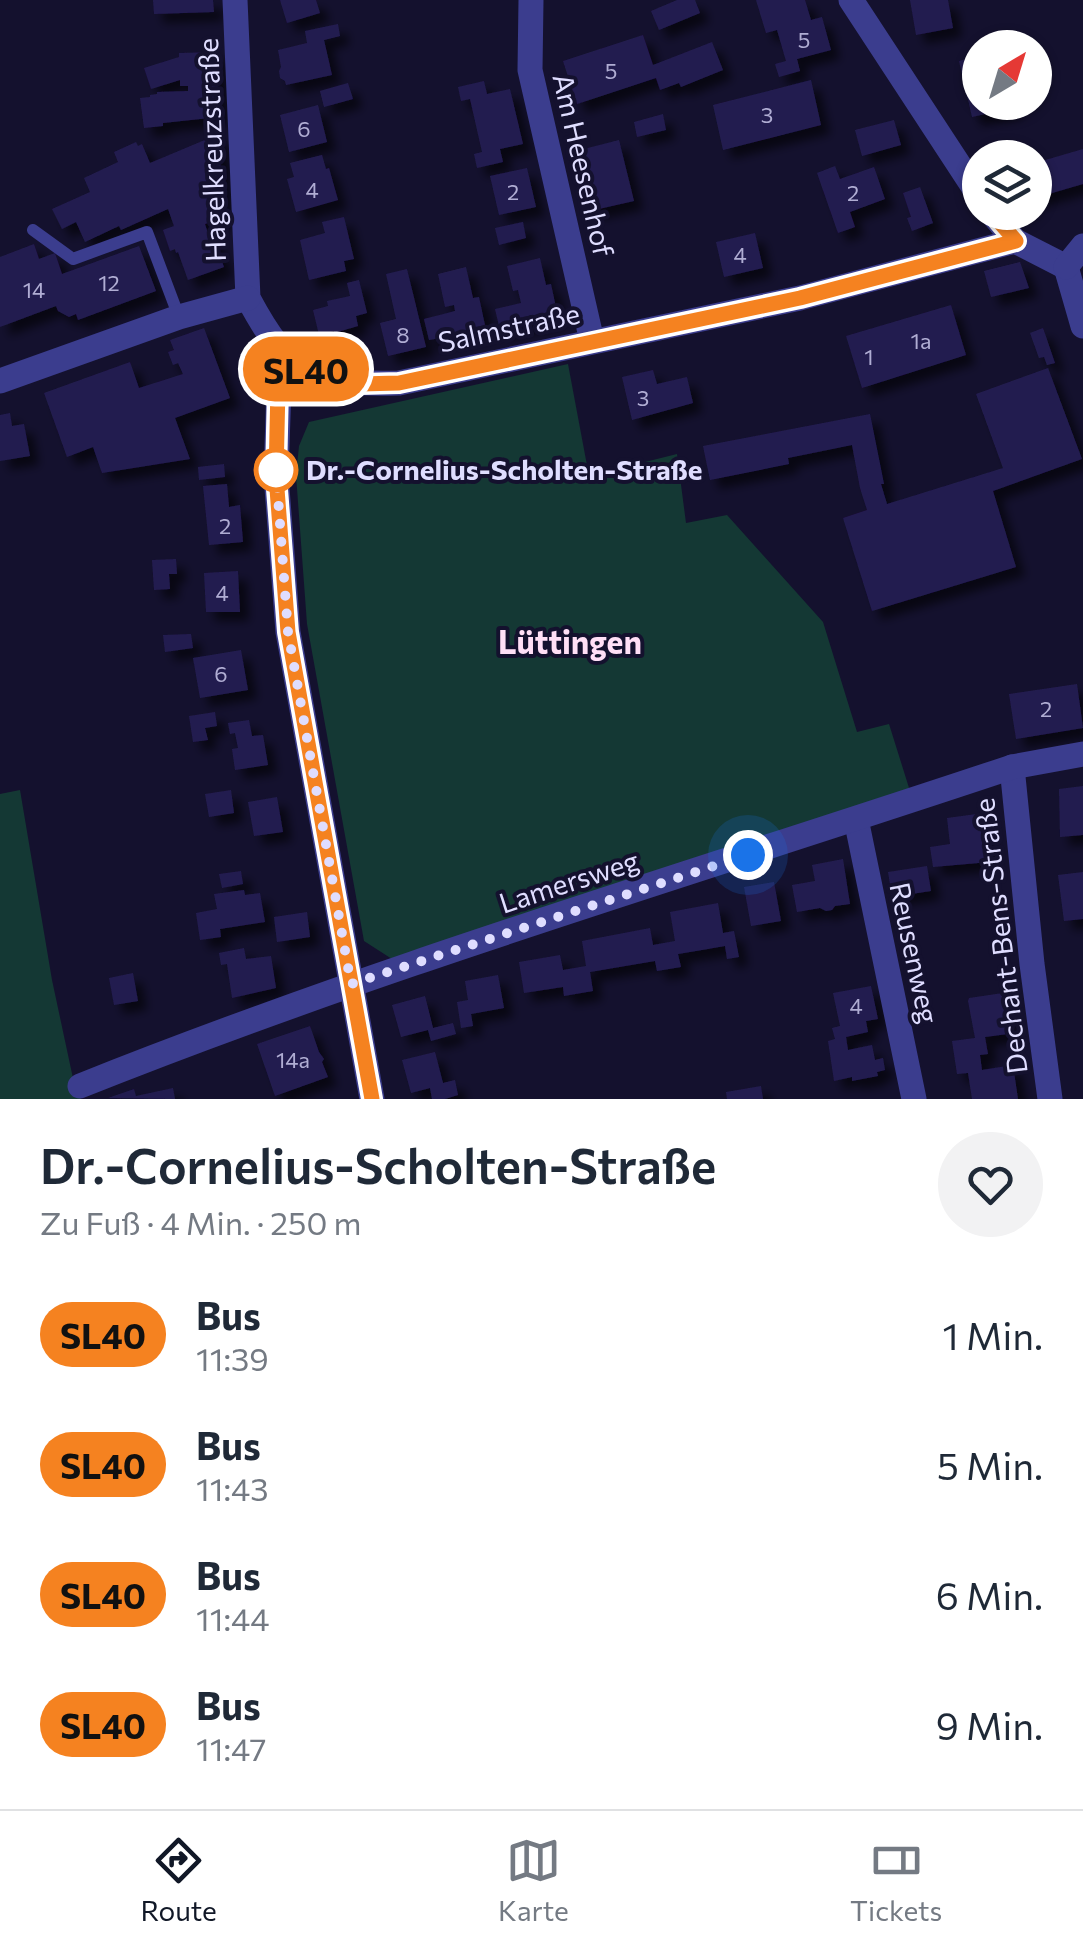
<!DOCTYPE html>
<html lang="de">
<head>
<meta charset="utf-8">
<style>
	:root { --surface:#fff; --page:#f2f2f3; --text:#1f2937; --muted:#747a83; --line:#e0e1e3; --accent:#111827 }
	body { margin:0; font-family:Commissioner,sans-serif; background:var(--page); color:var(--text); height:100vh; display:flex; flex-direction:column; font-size:38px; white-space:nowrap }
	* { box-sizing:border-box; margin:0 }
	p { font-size:32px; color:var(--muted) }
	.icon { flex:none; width:55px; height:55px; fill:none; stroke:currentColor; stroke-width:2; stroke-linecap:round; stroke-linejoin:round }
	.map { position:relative; height:1099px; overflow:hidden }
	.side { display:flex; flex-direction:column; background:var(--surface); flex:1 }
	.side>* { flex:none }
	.badge { padding:0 20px; border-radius:32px; font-size:35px; line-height:65px }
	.needle { width:65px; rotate:38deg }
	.controls { position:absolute; left:962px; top:30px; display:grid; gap:20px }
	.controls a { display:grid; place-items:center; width:90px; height:90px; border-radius:50%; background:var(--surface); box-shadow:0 2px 8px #0004; font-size:50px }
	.you { position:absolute; width:50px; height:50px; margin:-25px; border:8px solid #fff; border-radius:50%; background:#1a73e8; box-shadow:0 0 0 15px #1a73e833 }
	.map>.badge { position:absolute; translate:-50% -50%; box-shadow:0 0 0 5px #fff }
	.round { display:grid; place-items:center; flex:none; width:105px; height:105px; border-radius:52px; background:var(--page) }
	.head { display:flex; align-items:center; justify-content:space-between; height:170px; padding:0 40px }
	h1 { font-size:48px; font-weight:600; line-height:75px }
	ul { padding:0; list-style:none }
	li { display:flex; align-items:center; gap:30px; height:130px; padding:0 40px }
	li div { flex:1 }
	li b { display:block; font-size:38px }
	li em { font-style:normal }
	li .badge { min-width:110px; font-weight:700; text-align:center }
	.tab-bar { display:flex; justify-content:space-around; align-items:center; height:140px; border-top:2px solid var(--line); background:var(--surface); font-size:28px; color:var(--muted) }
	.tab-bar a { display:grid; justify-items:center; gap:5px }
	.tab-bar .current { color:var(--accent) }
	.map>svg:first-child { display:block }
	.green { fill:#143834 }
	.building { fill:#231c4f; filter:url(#shadow) }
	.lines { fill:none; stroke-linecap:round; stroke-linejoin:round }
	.lane { stroke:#3b3d8e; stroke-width:12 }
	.street { stroke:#3b3d8e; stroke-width:25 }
	.line-casing { stroke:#fff; stroke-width:22 }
	.line { stroke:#f58220; stroke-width:15 }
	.walk { stroke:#dfddff; stroke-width:10; stroke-dasharray:0 18 }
	.stop-dot { fill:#fff; stroke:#f58220; stroke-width:5 }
	.labels { text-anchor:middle; stroke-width:8; stroke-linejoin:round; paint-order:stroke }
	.number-label { font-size:22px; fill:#b0add3 }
	.street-label { font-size:28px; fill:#dfddff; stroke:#14112e }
	.stop-label { font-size:28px; font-weight:bold; fill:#dfddff; stroke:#14112e; text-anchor:start }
	.quarter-label { font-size:32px; font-weight:bold; fill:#ffdff6; stroke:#14112e }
</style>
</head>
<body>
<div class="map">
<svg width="1083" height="1099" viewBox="0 0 1083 1099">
	<defs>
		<filter id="shadow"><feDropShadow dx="9" dy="9" stdDeviation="5" flood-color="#0009"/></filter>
	</defs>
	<rect width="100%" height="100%" fill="#14112e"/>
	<g class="green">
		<polygon points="568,364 589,476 677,454 686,523 727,515 823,622 857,732 889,724 910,791 392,959 364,941 307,624 296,475 299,446 309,422"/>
		<polygon points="20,790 52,980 74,1083 81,1099 0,1099 0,794"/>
	</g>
	<g class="building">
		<polygon points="153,0 213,0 214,12 154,14"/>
		<polygon points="280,0 316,0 320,13 287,23"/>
		<polygon points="677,0 695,0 700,13 659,30 651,11"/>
		<polygon points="756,0 805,0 811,20 822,17 831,50 797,59 800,71 779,77 775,64 786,61 777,30 766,33"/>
		<polygon points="910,0 948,0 953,28 916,35"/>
		<polygon points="338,24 340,36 324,40 332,75 286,85 285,81 280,78 279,71 281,67 278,50 307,43 305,31"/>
		<polygon points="643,35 653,65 712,42 723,70 681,87 679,83 660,90 656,78 577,104 563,61"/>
		<polygon points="216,52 219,117 163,123 163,126 144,128 140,98 150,97 150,95 157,94 157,92 188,91 188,86 180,86 180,80 151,89 144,68 179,57 179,53"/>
		<polygon points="980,55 980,102 1012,102 1013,108 972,117 959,61"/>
		<polygon points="811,80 821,125 723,150 713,105"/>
		<polygon points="484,81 487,94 510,89 523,144 500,149 503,162 477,168 474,154 482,152 470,99 461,101 458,87"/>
		<polygon points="348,83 353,99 324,107 320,91"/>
		<polygon points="318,105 327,142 289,152 280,115"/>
		<polygon points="663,114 666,130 637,137 634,122"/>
		<polygon points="894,120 901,145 862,156 855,130"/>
		<polygon points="219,134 223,218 205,224 210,240 214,238 224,267 188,280 178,252 176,253 175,249 170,251 163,230 174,226 168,209 121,230 119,226 85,242 76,222 62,229 52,209 90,192 84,178 118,162 114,152 136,142 138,146 142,144 150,163"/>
		<polygon points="619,140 634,201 590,211 576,151"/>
		<polygon points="1083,149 1083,184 1035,198 1035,163"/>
		<polygon points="322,155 326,169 329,168 338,200 296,212 287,179 294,177 290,163"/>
		<polygon points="835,166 840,179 874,167 885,199 850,212 855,227 838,233 817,173"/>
		<polygon points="527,168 536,207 499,215 490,176"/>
		<polygon points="920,187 933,223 912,231 907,218 911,217 903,193"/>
		<polygon points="344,217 354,259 344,261 346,271 309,280 300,240 325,233 322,222"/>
		<polygon points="523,222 526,238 499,245 495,228"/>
		<polygon points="755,233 763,268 724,277 716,242"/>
		<polygon points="34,244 39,259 55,253 62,274 139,246 156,291 78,320 76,314 69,317 58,311 56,306 0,327 0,257"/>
		<polygon points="540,258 546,285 551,284 558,317 500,330 495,309 521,303 518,290 513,291 507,266"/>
		<polygon points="1020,262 1029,288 991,297 984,271"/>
		<polygon points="466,267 473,298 479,297 486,330 429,340 424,319 455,311 454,305 445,307 438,274"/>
		<polygon points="407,269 426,347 388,356 380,323 396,319 386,274"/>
		<polygon points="359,280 367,313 356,316 358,326 334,333 334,331 319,335 313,310 328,306 327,301 350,296 347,283"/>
		<polygon points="951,305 966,355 862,388 846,336"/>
		<polygon points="204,328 230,398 175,418 190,459 102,473 93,447 67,457 44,393 130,362 139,388 183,374 178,363 173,365 168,352 174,350 170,340"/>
		<polygon points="1043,328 1055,363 1047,365 1044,357 1039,358 1030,333"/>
		<polygon points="1048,368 1082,459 993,491 1016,567 872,611 843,518 867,510 860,488 852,445 788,458 789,464 710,480 703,446 870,414 884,484 881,484 887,504 1003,468 976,394"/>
		<polygon points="653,370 657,384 687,377 693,403 632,420 622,377"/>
		<polygon points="10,413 12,426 24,424 30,456 0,461 0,415"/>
		<polygon points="224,464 225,477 199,480 198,467"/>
		<polygon points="227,484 229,507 240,505 243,542 209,545 203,486"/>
		<polygon points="176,559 177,574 169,574 170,589 154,590 152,560"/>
		<polygon points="238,571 240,612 206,612 204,573"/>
		<polygon points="191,634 193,648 165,652 163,635"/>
		<polygon points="241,650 248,690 200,698 193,658"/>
		<polygon points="1077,684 1083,728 1016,739 1009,694"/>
		<polygon points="215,712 217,726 205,728 208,740 193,742 189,716"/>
		<polygon points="249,720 252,736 263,735 268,765 235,770 232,749 238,748 235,733 230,734 228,723"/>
		<polygon points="1083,786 1083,835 1060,837 1059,789"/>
		<polygon points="231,790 234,813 209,817 205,794"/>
		<polygon points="277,797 283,832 254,836 248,802"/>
		<polygon points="984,813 990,862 933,867 930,847 950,844 947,818"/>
		<polygon points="843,859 850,904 835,906 832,910 826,911 820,908 797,912 792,885 815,881 812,865"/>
		<polygon points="927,866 931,891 892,897 888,872"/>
		<polygon points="241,871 243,884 222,888 219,874"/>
		<polygon points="1083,872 1083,919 1064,921 1058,875"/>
		<polygon points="774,882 781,921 751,926 744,887"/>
		<polygon points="244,890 245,895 260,893 265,922 220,929 221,937 200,940 196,913 217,909 214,894"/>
		<polygon points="718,903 723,933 734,931 739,957 727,959 725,946 702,950 678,954 681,967 657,971 655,961 590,972 593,991 564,996 563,987 524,993 519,962 560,955 563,970 586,966 582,941 650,928 653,945 675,941 670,912"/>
		<polygon points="307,912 310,937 277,942 274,917"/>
		<polygon points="244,948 246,959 271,956 276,988 232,998 227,964 221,965 219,953"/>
		<polygon points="133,973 138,1001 114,1005 109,978"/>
		<polygon points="498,975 504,1008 471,1014 473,1026 461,1028 457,1002 468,1000 465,981"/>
		<polygon points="871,986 878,1019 866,1021 868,1032 846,1037 848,1050 872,1045 875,1060 883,1058 885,1070 877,1072 878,1076 852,1081 852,1077 834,1081 828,1041 835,1039 832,1028 840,1026 833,993"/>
		<polygon points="1003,993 1008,1034 985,1037 988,1054 980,1055 982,1070 1013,1065 1018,1099 972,1099 968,1073 957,1074 952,1041 975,1038 968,1001 969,998"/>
		<polygon points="425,996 433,1028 453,1023 456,1034 431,1041 428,1030 401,1037 392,1005"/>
		<polygon points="310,1026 319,1052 324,1059 322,1062 328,1077 275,1096 257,1044"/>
		<polygon points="435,1052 443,1083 455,1080 458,1095 445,1099 432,1099 430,1088 411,1093 402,1060"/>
		<polygon points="761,1086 763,1099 727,1099 726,1092"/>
		<polygon points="173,1088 175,1099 108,1098 134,1089 136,1096"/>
	</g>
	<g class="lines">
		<polyline class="lane" points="33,230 73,259 147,232 179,317"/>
		<g class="street">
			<path d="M235,0L248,298C289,375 313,385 399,383L800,298L1015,241L1066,267"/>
			<polyline points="531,0 530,70 592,341"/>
			<polyline points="851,0 980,197"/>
			<polyline points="991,212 1015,241"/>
			<polyline points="1066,267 1083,326"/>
			<polyline points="1066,267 1083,246"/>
			<polyline points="289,361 279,387 276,475 288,632 372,1099"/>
			<polyline points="0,381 179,317 248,298"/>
			<polyline points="1012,767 1032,964 1050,1099"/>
			<polyline points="856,819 914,1099"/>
			<path d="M80,1086C385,964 701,871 1012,767L1083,754"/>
		</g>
	</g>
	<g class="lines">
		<defs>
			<polyline id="line" points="372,1099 288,632 276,476 278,387 289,361 323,378 360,384 399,383 800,298 1016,241 991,212"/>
		</defs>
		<use href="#line" class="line-casing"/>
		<use href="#line" class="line"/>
		<polyline class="walk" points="276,470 288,632 351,984 748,855"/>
	</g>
	<circle class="stop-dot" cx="276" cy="470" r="20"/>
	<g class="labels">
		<g class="number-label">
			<text x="804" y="48">5</text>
			<text x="611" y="79">5</text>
			<text x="767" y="123">3</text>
			<text x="304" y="137">6</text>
			<text x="312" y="198">4</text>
			<text x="513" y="200">2</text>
			<text x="853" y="201">2</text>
			<text x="740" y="263">4</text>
			<text x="109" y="291">12</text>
			<text x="34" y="298">14</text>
			<text x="403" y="343">8</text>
			<text x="921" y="349">1a</text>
			<text x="869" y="365">1</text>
			<text x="643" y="406">3</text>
			<text x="225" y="534">2</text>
			<text x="222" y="601">4</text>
			<text x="221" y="682">6</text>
			<text x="1046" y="717">2</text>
			<text x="856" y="1014">4</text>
			<text x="293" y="1068">14a</text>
		</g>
		<g class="street-label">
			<text transform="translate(212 150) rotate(-92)" y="10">Hagelkreuzstraße</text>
			<text transform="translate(583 165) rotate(77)" y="10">Am Heesenhof</text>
			<text transform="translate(509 328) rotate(-12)" y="10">Salmstraße</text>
			<text transform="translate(569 882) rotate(-18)" y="10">Lamersweg</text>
			<text transform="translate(1001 936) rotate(-97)" y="10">Dechant-Bens-Straße</text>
			<text transform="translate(914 953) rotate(78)" y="10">Reusenweg</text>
		</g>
		<g class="stop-label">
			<text x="306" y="480">Dr.-Cornelius-Scholten-Straße</text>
		</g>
		<g class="quarter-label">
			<text x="570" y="654">Lüttingen</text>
		</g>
	</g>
</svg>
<div class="controls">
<a><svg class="needle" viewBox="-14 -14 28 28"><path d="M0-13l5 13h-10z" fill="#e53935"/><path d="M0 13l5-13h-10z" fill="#747a83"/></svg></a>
<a><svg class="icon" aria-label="layers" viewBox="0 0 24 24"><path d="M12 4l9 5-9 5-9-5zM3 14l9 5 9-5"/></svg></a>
</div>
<div class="you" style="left:748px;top:855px"></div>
<b class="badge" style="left:306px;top:369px;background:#f58220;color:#111">SL40</b>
</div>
<section class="side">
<div class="head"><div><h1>Dr.-Cornelius-Scholten-Straße</h1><p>Zu Fuß · 4 Min. · 250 m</p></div><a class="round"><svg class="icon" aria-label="heart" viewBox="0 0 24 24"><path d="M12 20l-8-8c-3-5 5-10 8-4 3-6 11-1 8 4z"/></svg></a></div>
<ul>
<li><span class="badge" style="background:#f58220;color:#111">SL40</span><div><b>Bus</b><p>11:39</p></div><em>1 Min.</em></li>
<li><span class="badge" style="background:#f58220;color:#111">SL40</span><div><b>Bus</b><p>11:43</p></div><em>5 Min.</em></li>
<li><span class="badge" style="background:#f58220;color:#111">SL40</span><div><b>Bus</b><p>11:44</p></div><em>6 Min.</em></li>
<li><span class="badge" style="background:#f58220;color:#111">SL40</span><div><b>Bus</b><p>11:47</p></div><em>9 Min.</em></li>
</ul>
</section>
<nav class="tab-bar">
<a class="current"><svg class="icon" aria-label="directions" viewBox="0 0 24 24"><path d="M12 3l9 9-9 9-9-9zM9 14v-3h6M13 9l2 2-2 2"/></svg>Route</a>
<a><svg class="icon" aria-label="map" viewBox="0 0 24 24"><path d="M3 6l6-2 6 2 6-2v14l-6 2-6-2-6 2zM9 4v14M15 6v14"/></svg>Karte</a>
<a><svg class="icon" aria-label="tickets" viewBox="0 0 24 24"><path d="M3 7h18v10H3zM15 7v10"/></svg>Tickets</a>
</nav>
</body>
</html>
